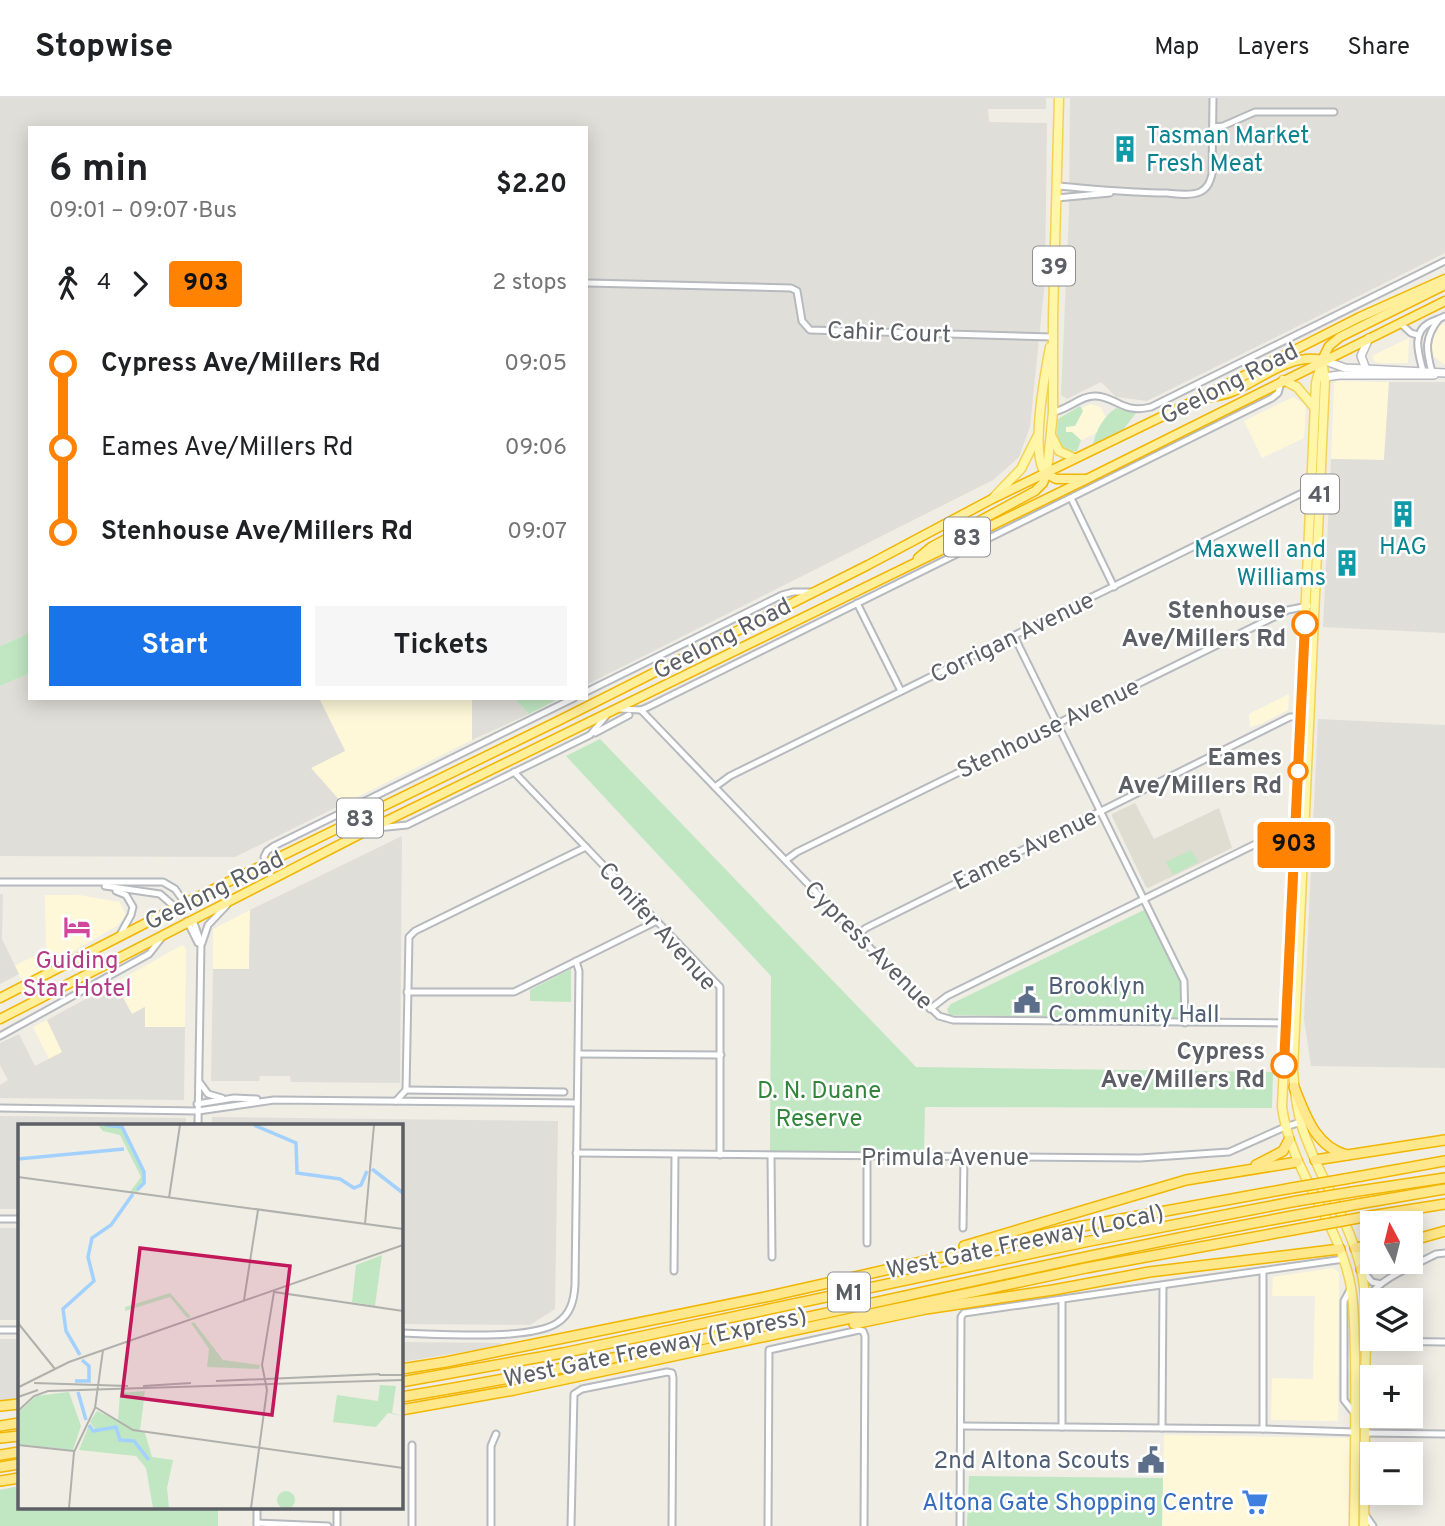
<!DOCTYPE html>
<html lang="en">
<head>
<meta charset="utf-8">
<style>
	:root { --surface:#fff; --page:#f6f6f6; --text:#202124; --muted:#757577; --line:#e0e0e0; --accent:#1a73e8 }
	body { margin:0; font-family:Overpass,sans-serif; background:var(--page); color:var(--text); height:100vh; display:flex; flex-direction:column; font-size:26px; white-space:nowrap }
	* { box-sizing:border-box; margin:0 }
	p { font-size:23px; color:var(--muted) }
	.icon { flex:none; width:38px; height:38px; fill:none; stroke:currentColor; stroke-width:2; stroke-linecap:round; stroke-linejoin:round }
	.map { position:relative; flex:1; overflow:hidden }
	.details { position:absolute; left:28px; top:28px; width:560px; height:574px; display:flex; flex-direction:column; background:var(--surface); border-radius:0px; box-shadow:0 4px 18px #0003 }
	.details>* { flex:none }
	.badge { padding:0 14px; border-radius:5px; font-size:24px; line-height:46px }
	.needle { width:46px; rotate:353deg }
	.buttons { position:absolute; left:1360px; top:1113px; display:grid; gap:14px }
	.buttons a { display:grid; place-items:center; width:63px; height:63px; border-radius:0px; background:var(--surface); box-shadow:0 4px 18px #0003; font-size:35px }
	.map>.badge { position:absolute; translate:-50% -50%; box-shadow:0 0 0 4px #fff }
	.legs { display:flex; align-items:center; gap:10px; height:77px; padding:0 21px; font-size:23px }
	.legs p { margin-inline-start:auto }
	.summary { display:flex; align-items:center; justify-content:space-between; height:119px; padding:0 21px }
	h1 { font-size:38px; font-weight:700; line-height:52px }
	.button { display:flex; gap:14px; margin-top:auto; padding:14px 21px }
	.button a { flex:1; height:80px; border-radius:0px; background:var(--accent); color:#fff; font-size:28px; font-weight:700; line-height:80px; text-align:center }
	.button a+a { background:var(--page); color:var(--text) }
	ul { padding:0 21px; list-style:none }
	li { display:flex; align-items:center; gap:24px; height:84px; font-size:26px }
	li i { display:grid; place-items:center; width:10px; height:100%; margin:0 9px; background:currentColor }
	li i::after { content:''; width:18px; height:18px; margin:-9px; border:5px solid; border-radius:50%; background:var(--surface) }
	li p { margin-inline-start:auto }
	li:first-child i { background:linear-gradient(#0000 50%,currentColor 0) }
	li:last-child i { background:linear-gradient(currentColor 50%,#0000 0) }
	header { display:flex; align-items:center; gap:42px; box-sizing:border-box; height:98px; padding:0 35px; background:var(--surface); border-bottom:2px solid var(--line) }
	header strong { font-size:33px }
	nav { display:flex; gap:38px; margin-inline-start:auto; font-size:24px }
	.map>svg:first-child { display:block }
	.commercial { fill:#fef8d9 }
	.industrial { fill:#e0ded8 }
	.education { fill:#dfdcd2 }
	.green { fill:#c0e7c2 }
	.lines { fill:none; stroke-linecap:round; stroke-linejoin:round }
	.minor-casing { stroke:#b6b9be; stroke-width:9 }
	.secondary-casing { stroke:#b7bac0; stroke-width:10 }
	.primary-casing { stroke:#f4d257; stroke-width:11 }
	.trunk-casing { stroke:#f2b500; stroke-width:11 }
	.motorway-casing { stroke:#f2b500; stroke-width:12 }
	.minor { stroke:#fff; stroke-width:5 }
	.secondary { stroke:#fff; stroke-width:7 }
	.primary { stroke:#fff6a8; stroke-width:8 }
	.trunk { stroke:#ffef9a; stroke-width:8 }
	.motorway { stroke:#ffe88b; stroke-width:9 }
	.motorway-bridge-casing { stroke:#f2b500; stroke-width:12; stroke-linecap:butt }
	.motorway-bridge { stroke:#ffe88b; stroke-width:9 }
	.line-1-casing { stroke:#fff; stroke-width:16 }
	.line-1 { stroke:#ff8200; stroke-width:10 }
	.stop-1-dot { fill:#fff; stroke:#ff8200; stroke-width:3.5 }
	.labels { text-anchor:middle; stroke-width:5; stroke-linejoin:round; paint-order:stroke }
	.shield { fill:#fff; stroke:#8d8f93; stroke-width:2 }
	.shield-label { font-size:23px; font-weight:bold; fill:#5c5f65 }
	.culture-label { font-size:24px; fill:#0d838f; stroke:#fff; text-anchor:start }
	.street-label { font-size:24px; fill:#5c5f65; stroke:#fff }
	.stop-label { font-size:24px; font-weight:bold; fill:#5c5f65; stroke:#fff; text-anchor:end }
	.hotel-label { font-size:24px; fill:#b23c85; stroke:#fff }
	.service-label { font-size:24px; fill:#4e5e75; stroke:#fff; text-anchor:start }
	.park-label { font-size:24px; fill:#33853c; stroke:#fff }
	.shop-label { font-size:24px; fill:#366cbe; stroke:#fff; text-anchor:end }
	.inset-river { fill:none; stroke:#a3d1ff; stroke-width:3.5 }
	.inset-road { fill:none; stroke:#b0b0ad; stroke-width:2 }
	.view { fill:#c2185b; fill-opacity:0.15; stroke:#c2185b; stroke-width:3.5 }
	.inset-edge { fill:none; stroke:#5c5f65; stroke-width:3.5 }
</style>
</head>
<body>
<header>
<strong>Stopwise</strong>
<nav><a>Map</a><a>Layers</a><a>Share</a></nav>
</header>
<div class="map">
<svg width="1445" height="1428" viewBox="0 0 1445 1428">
	<rect width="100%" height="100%" fill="#efede4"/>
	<g class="commercial">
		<polygon points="1445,225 1445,267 1433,258 1431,252 1432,242 1439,228"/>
		<polygon points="1409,240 1408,265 1378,265 1374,263 1372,258"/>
		<polygon points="1337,283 1389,284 1384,362 1331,361 1334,285"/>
		<polygon points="1293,299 1306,307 1304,340 1262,360 1244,323"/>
		<polygon points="1090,306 1101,309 1110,328 1070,348 1061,321"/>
		<polygon points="1289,596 1288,612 1261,626 1250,629 1249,616"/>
		<polygon points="319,600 472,600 472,642 343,706 311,670 345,652"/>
		<polygon points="45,797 79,797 120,804 126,818 117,828 22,883 14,868 46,852"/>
		<polygon points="250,812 249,871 213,871 213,831"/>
		<polygon points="182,847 186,850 185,929 145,929 144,909 132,916 115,885"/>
		<polygon points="47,922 63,954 49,961 33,929"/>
		<polygon points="1333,1170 1339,1174 1338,1323 1271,1322 1272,1280 1313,1281 1315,1198 1272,1198 1273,1179"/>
		<polygon points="1164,1337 1350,1340 1348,1428 1162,1428"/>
	</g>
	<g class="industrial">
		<polygon points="0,0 1046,0 1046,11 988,11 989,24 1047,25 1045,182 1030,329 1019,359 993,382 586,587 586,30 30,30 30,535 0,548"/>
		<polygon points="1070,0 1445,0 1445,155 1147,303 1116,299 1101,284 1067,301 1061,297 1069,115"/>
		<polygon points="1389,284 1445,284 1445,535 1323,529 1331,361 1384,362"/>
		<polygon points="30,575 30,600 319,600 345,653 311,670 343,706 235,759 0,758 0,588"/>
		<polygon points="472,600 514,600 529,616 472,642"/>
		<polygon points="1318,621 1445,627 1445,970 1311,968 1304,921"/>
		<polygon points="402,738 400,985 291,984 290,978 260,978 259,983 211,983 213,871 249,871 250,812"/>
		<polygon points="0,796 3,796 2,841 19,876 0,886"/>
		<polygon points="115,885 132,916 145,909 145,929 185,929 184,1002 0,1000 0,987 8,982 0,967 0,945 19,936 35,968 62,954 47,922"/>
		<polygon points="0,1018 186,1020 186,1027 19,1027 19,1111 0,1111"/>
		<polygon points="212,1019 558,1023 555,1211 530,1227 401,1226 401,1027 212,1027"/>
		<rect x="0" y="1130" width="19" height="92"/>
		<polygon points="0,1241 19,1241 19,1309 0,1311"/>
		<polygon points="401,1244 501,1245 501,1248 401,1264"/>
	</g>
	<polygon class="education" points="1135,705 1154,741 1219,710 1232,750 1148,790 1146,789 1112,718 1112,716"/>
	<g class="green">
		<path d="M1080,308L1083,313L1075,328L1066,329V334H1072L1081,342L1077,353C1056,358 1056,336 1058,321Z"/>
		<path d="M1116,310L1136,315L1123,332L1093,346C1096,332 1104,318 1116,310Z"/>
		<polygon points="30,535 30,575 0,588 0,548"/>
		<polygon points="514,600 560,600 529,616"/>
		<polygon points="600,641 916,969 1273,974 1272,1010 925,1009 924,1054 770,1054 771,878 566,658"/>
		<polygon points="1191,752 1198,764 1173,777 1166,764"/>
		<polygon points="1146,811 1182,885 1184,920 949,917 947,911 951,906"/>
		<polygon points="571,871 571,904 530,903 530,892"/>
		<polygon points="969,1378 1163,1380 1162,1428 967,1428"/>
		<polygon points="19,1388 19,1409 218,1409 218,1428 0,1428 0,1392"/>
	</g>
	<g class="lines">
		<defs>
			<g id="minor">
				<polyline points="1213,29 1223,28 1255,14 1334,14"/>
				<path d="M1057,88C1094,91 1130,95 1167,95C1178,96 1191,98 1200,94C1208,90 1210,84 1212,76L1213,0"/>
				<polyline points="1057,100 1110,95"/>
				<polyline points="588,185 791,190 797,193 802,223 810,232 1052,239"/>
				<polyline points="1400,225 1411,235 1418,237"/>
				<path d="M1423,273C1419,257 1411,235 1429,225C1434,222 1440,221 1445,218"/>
				<path d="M1432,274C1426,252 1424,240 1439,221"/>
				<path d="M1053,314C1068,312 1081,297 1096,298C1117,299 1122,316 1151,309L1445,163"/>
				<polyline points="1071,400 1114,489"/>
				<polyline points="857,505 901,593"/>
				<polyline points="1014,538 1184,883 1185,925"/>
				<polyline points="586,594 782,497 793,494 812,494"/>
				<polyline points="620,611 641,612 648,609 1272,300 1278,295 1281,285"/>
				<polyline points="641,612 857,837 939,918 953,922 1294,925"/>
				<polyline points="595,635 629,617"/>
				<polyline points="514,674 720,889 720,1057"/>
				<polyline points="715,689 730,678 1300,396 1311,395"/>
				<polyline points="377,730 407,727 590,637 606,618"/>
				<polyline points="786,762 797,754 1288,512 1308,508"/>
				<polyline points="272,781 264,759 267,753 274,748 574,600"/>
				<polyline points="0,784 163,784 175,791 185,805"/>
				<polyline points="105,788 160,796 176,810"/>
				<polyline points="116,793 126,797 133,809 131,817 120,837"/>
				<polyline points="193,822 201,845 198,1027"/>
				<polyline points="187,823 198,845"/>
				<polyline points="857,837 866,830 1290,619 1303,619"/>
				<polyline points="202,845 208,827 227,807"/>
				<polyline points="407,894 514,894 657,823"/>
				<polyline points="930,911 947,898 1286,731 1303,730"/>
				<polyline points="0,938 149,856 163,838"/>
				<polyline points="579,956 721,957"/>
				<polyline points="200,985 208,996 222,1000"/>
				<polyline points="406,992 564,994"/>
				<polyline points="396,1003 406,992 409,839 415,833 586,749"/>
				<polyline points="197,1006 234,1000 257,1001"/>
				<polyline points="0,1010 198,1013 274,1002 577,1005"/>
				<polyline points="576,1055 1140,1060 1229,1054 1285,1029 1301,1024"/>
				<polyline points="771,1058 772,1159"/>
				<polyline points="0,1121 19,1121"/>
				<polyline points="963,1130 964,1059"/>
				<polyline points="867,1145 867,1059"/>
				<polyline points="1362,1172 1372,1184 1381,1186"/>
				<polyline points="674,1173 675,1057"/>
				<polyline points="1351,1190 1344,1203 1344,1302 1355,1316"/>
				<path d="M1367,1201C1381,1179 1414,1168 1436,1156L1445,1155"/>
				<polyline points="0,1232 19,1232"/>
				<path d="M401,1235C437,1236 529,1243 557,1225C571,1216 574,1202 575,1187L579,873L576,863"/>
				<polyline points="1366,1243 1445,1244"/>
				<polyline points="961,1328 1263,1331 1355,1334"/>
				<polyline points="1062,1329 1062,1202"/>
				<polyline points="1162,1330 1163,1188"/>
				<polyline points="1263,1331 1263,1173"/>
				<polyline points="1365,1335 1445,1336"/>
				<polyline points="1366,1418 1373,1428"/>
				<polyline points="257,1425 328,1428"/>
				<polyline points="257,1428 257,1409"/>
				<polyline points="337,1428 337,1409"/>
				<polyline points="412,1428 412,1347"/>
				<polyline points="491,1428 491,1348 496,1336"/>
				<polyline points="571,1428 574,1296 582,1291 667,1274 672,1275 673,1280 672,1428"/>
				<polyline points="768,1428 769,1252 859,1232 863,1233 865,1238 864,1428"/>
				<polyline points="960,1428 961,1219 964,1215 1344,1161"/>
			</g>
			<g id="secondary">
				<polyline points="1323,262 1345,270 1445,275"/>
				<polyline points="1366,271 1361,258 1369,240"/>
				<polyline points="1325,279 1339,277 1434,277"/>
			</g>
			<g id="primary">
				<path d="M1322,262L1316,285L1282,1009C1290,1068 1331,1115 1347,1172C1355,1199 1354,1229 1355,1257C1356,1314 1355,1371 1354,1428"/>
				<path d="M1322,262L1325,282L1293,973C1295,998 1298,1022 1308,1045C1324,1087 1349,1124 1360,1167C1369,1203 1366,1243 1365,1279C1365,1329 1365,1378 1364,1428"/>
				<polyline points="1283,282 1297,289 1314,309"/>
				<polyline points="1052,339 1059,353 1074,360"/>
				<polyline points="1047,374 1053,314 1053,220 1059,0"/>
				<path d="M1045,375C1030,353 1045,276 1050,249"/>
				<polyline points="994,399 1021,371 1037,339"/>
			</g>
			<g id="trunk">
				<polyline points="1322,262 1329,248 1340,239 1445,187"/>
				<path d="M1207,300C1216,298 1226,297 1234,293C1261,281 1291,255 1322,262"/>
				<polyline points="1045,375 1056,381 1086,381"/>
				<polyline points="918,460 931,449 1035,393 1043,385 1047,374"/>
				<polyline points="0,900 185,805 558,623 868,467 992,401 1194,303 1360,219 1445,181"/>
				<polyline points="0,921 370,731 1089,380 1445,203"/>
			</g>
			<g id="motorway">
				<path d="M1294,989C1305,1016 1315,1049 1347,1057"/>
				<polyline points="1315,1062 1445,1042"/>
				<polyline points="1256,1067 1283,1053 1289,1042"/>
				<polyline points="1345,1081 1445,1063"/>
				<polyline points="1352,1094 1445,1080"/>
				<polyline points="1358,1106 1445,1091"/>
				<polyline points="1364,1119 1445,1106"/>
				<polyline points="1410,1143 1445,1133"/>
				<polyline points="964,1148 1186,1082 1297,1064"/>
				<polyline points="1355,1150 1372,1147"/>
				<polyline points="1361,1171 1372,1160"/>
				<polyline points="854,1226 926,1211 1053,1192 1149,1174 1340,1151"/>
				<polyline points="401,1271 446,1264 770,1198 1072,1130 1292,1090"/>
				<polyline points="401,1284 563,1255 1090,1143 1297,1103"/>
				<path d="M401,1299C704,1249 1001,1171 1303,1116"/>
				<polyline points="0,1308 19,1306"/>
				<polyline points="401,1312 514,1292 1086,1170 1309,1129"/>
				<polyline points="0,1328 19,1325"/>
				<polyline points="0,1340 19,1338"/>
				<polyline points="0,1357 19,1354"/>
				<polyline points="0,1369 19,1366"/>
				<polyline points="0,1383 19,1380"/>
			</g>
		</defs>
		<use href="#minor" class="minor-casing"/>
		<use href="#secondary" class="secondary-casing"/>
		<use href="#primary" class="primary-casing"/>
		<use href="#trunk" class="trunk-casing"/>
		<use href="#motorway" class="motorway-casing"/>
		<use href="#minor" class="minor"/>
		<use href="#secondary" class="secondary"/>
		<use href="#primary" class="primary"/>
		<use href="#trunk" class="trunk"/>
		<use href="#motorway" class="motorway"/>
		<defs>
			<g id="motorway-bridge">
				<polyline points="1292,1090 1345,1081"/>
				<polyline points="1297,1103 1352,1094"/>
				<polyline points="1303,1116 1358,1106"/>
				<polyline points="1309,1129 1364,1119"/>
			</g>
		</defs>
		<use href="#motorway-bridge" class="motorway-bridge-casing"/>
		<use href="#motorway-bridge" class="motorway-bridge"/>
	</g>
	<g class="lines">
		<defs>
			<polyline id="line-1" points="1284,967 1305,526"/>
		</defs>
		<use href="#line-1" class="line-1-casing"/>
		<use href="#line-1" class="line-1"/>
	</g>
	<defs>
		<symbol id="building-bare" viewBox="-9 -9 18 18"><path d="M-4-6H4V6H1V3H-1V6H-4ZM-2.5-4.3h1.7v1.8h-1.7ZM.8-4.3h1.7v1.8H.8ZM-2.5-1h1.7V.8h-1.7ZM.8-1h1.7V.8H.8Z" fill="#0f9aa8" stroke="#fff" stroke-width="2.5" paint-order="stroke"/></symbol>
		<symbol id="hotel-bare" viewBox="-9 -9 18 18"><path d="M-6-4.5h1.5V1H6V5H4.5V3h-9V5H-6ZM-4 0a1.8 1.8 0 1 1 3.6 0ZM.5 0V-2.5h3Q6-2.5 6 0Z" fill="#d1479c" stroke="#fff" stroke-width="2.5" paint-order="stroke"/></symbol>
		<symbol id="civic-bare" viewBox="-9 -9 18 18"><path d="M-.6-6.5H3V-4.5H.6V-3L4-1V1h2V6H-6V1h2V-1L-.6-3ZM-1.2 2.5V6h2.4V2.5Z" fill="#5c6f8a" stroke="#fff" stroke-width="2.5" paint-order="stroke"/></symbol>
		<symbol id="supermarket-bare" viewBox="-9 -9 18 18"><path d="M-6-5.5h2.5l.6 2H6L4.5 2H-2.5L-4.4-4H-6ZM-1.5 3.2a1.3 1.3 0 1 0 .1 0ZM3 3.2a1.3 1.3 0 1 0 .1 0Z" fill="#3f7fe0" stroke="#fff" stroke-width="2.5" paint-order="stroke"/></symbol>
	</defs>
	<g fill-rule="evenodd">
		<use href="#building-bare" x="1106" y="32" width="38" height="38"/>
		<use href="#building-bare" x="1384" y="397" width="38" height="38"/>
		<use href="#building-bare" x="1328" y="446" width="38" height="38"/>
		<use href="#hotel-bare" x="58" y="810" width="38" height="38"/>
		<use href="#civic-bare" x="1008" y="883" width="38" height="38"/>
		<use href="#civic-bare" x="1132" y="1343" width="38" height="38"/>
		<use href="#supermarket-bare" x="1236" y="1385" width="38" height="38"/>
	</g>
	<g class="stop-1-dot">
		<circle cx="1305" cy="526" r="12"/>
		<circle cx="1298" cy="673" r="9"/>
		<circle cx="1284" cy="967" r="12"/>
	</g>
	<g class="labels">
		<g class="shield">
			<rect x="1033" y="148.5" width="42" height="39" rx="5"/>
			<rect x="1301" y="376.5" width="38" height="39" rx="5"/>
			<rect x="944" y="419.5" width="46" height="39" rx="5"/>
			<rect x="337" y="700.5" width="46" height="39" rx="5"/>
			<rect x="828" y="1174.5" width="42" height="39" rx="5"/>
		</g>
		<g class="shield-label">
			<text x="1054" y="176">39</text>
			<text x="1320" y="404">41</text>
			<text x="967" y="447">83</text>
			<text x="360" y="728">83</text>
			<text x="849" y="1202">M1</text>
		</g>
		<g class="culture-label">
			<text x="1146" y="45">Tasman Market<tspan x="1146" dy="28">Fresh Meat</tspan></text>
			<text x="1403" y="456" text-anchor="middle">HAG</text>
			<text x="1326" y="459" text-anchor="end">Maxwell and<tspan x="1326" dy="28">Williams</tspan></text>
		</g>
		<g class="street-label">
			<text transform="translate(889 234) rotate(2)" y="8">Cahir Court</text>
			<text transform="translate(1229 285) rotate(-27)" y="8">Geelong Road</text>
			<text transform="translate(1012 539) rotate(-26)" y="8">Corrigan Avenue</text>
			<text transform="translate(722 540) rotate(-27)" y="8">Geelong Road</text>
			<text transform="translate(1048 630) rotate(-26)" y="8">Stenhouse Avenue</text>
			<text transform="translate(1025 751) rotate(-26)" y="8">Eames Avenue</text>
			<text transform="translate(214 792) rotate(-26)" y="8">Geelong Road</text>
			<text transform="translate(658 828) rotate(48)" y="8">Conifer Avenue</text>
			<text transform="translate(869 847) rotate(45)" y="8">Cypress Avenue</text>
			<text x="945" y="1067">Primula Avenue</text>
			<text transform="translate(1025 1143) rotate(-12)" y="8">West Gate Freeway (Local)</text>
			<text transform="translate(655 1249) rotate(-12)" y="8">West Gate Freeway (Express)</text>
		</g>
		<g class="stop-label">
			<text x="1286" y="520">Stenhouse<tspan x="1286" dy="28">Ave/Millers Rd</tspan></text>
			<text x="1282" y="667">Eames<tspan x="1282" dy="28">Ave/Millers Rd</tspan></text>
			<text x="1265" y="961">Cypress<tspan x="1265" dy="28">Ave/Millers Rd</tspan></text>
		</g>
		<g class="hotel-label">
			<text x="77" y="870">Guiding<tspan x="77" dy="28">Star Hotel</tspan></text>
		</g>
		<g class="service-label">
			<text x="1048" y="896">Brooklyn<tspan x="1048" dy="28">Community Hall</tspan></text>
			<text x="1130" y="1370" text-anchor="end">2nd Altona Scouts</text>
		</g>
		<g class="park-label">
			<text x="819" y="1000">D. N. Duane<tspan x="819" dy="28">Reserve</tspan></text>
		</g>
		<g class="shop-label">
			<text x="1234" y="1412">Altona Gate Shopping Centre</text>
		</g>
	</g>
	<g transform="translate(18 1026)">
		<rect width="385" height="385" fill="#efede4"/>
		<path d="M80,1L103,4L127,53L119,69L112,68L123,53L102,11L85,7ZM364,131L357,182L334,178L338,141ZM152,169L173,193L169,194L152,173L107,187V183ZM176,198L205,236L242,241L241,245L189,243L191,225L173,199ZM362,261L378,262L374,289L385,292L370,289L358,303L315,298L319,271L360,277ZM127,267L122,306L111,304L100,297L102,269ZM51,268L63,302L55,326L0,320V289L18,272ZM79,287L127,309L134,333L155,336L149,364L151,384H135L128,344L118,332L61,326L71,301L75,307L84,305H77L72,298ZM259 376a9 9 0 1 1 18 0a9 9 0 1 1-18 0Z" fill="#c0e7c2"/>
		<path class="inset-river" d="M87,1L104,3L126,48V59L119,66M236,1L278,19L279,49L322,55L336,64L343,61L349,47M0,35L106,25M354,45L385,69M62,231L48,207L45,185L76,157L70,133L74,114L93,101L115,70M57,257H71V242L64,236M60,268L68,296M71,301L75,307L98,303L102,316L116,317L131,336"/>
		<path class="inset-road" d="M0,53L385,105M151,74L162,1M347,100L356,1M226,176L240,86M0,199L37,245M361,251H385M198,257L362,250M16,259L110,262M125,262L173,259M1,263L51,238L385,121M0,273L20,266M77,283L115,306L385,344M0,287L16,272L30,267L385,256M0,321L56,327M51,384L56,328L77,284L85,226M233,384L249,266L244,241L256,168L385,187"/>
		<path class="view" d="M122,124L272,142L254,291L104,272Z"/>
		<rect width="385" height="385" class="inset-edge"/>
	</g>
</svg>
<div class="buttons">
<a><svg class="needle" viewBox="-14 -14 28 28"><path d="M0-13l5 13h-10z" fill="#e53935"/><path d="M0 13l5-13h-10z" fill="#757577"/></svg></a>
<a><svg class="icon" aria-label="layers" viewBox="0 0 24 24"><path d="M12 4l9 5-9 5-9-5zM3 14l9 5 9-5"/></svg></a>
<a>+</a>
<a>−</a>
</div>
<b class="badge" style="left:1294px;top:747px;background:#ff8200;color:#111">903</b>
<section class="details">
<div class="summary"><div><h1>6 min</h1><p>09:01 – 09:07 · Bus</p></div><b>$2.20</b></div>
<div class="legs"><svg class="icon" aria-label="walk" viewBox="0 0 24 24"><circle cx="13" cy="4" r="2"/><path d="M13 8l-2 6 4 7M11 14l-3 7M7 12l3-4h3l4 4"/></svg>4<svg class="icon" aria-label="forward" viewBox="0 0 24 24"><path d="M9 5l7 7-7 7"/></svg><b class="badge" style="background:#ff8200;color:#111">903</b><p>2 stops</p></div>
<ul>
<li><i style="color:#ff8200"></i><b>Cypress Ave/Millers Rd</b><p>09:05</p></li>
<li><i style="color:#ff8200"></i><span>Eames Ave/Millers Rd</span><p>09:06</p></li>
<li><i style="color:#ff8200"></i><b>Stenhouse Ave/Millers Rd</b><p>09:07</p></li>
</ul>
<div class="button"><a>Start</a><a>Tickets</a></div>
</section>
</div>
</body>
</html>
